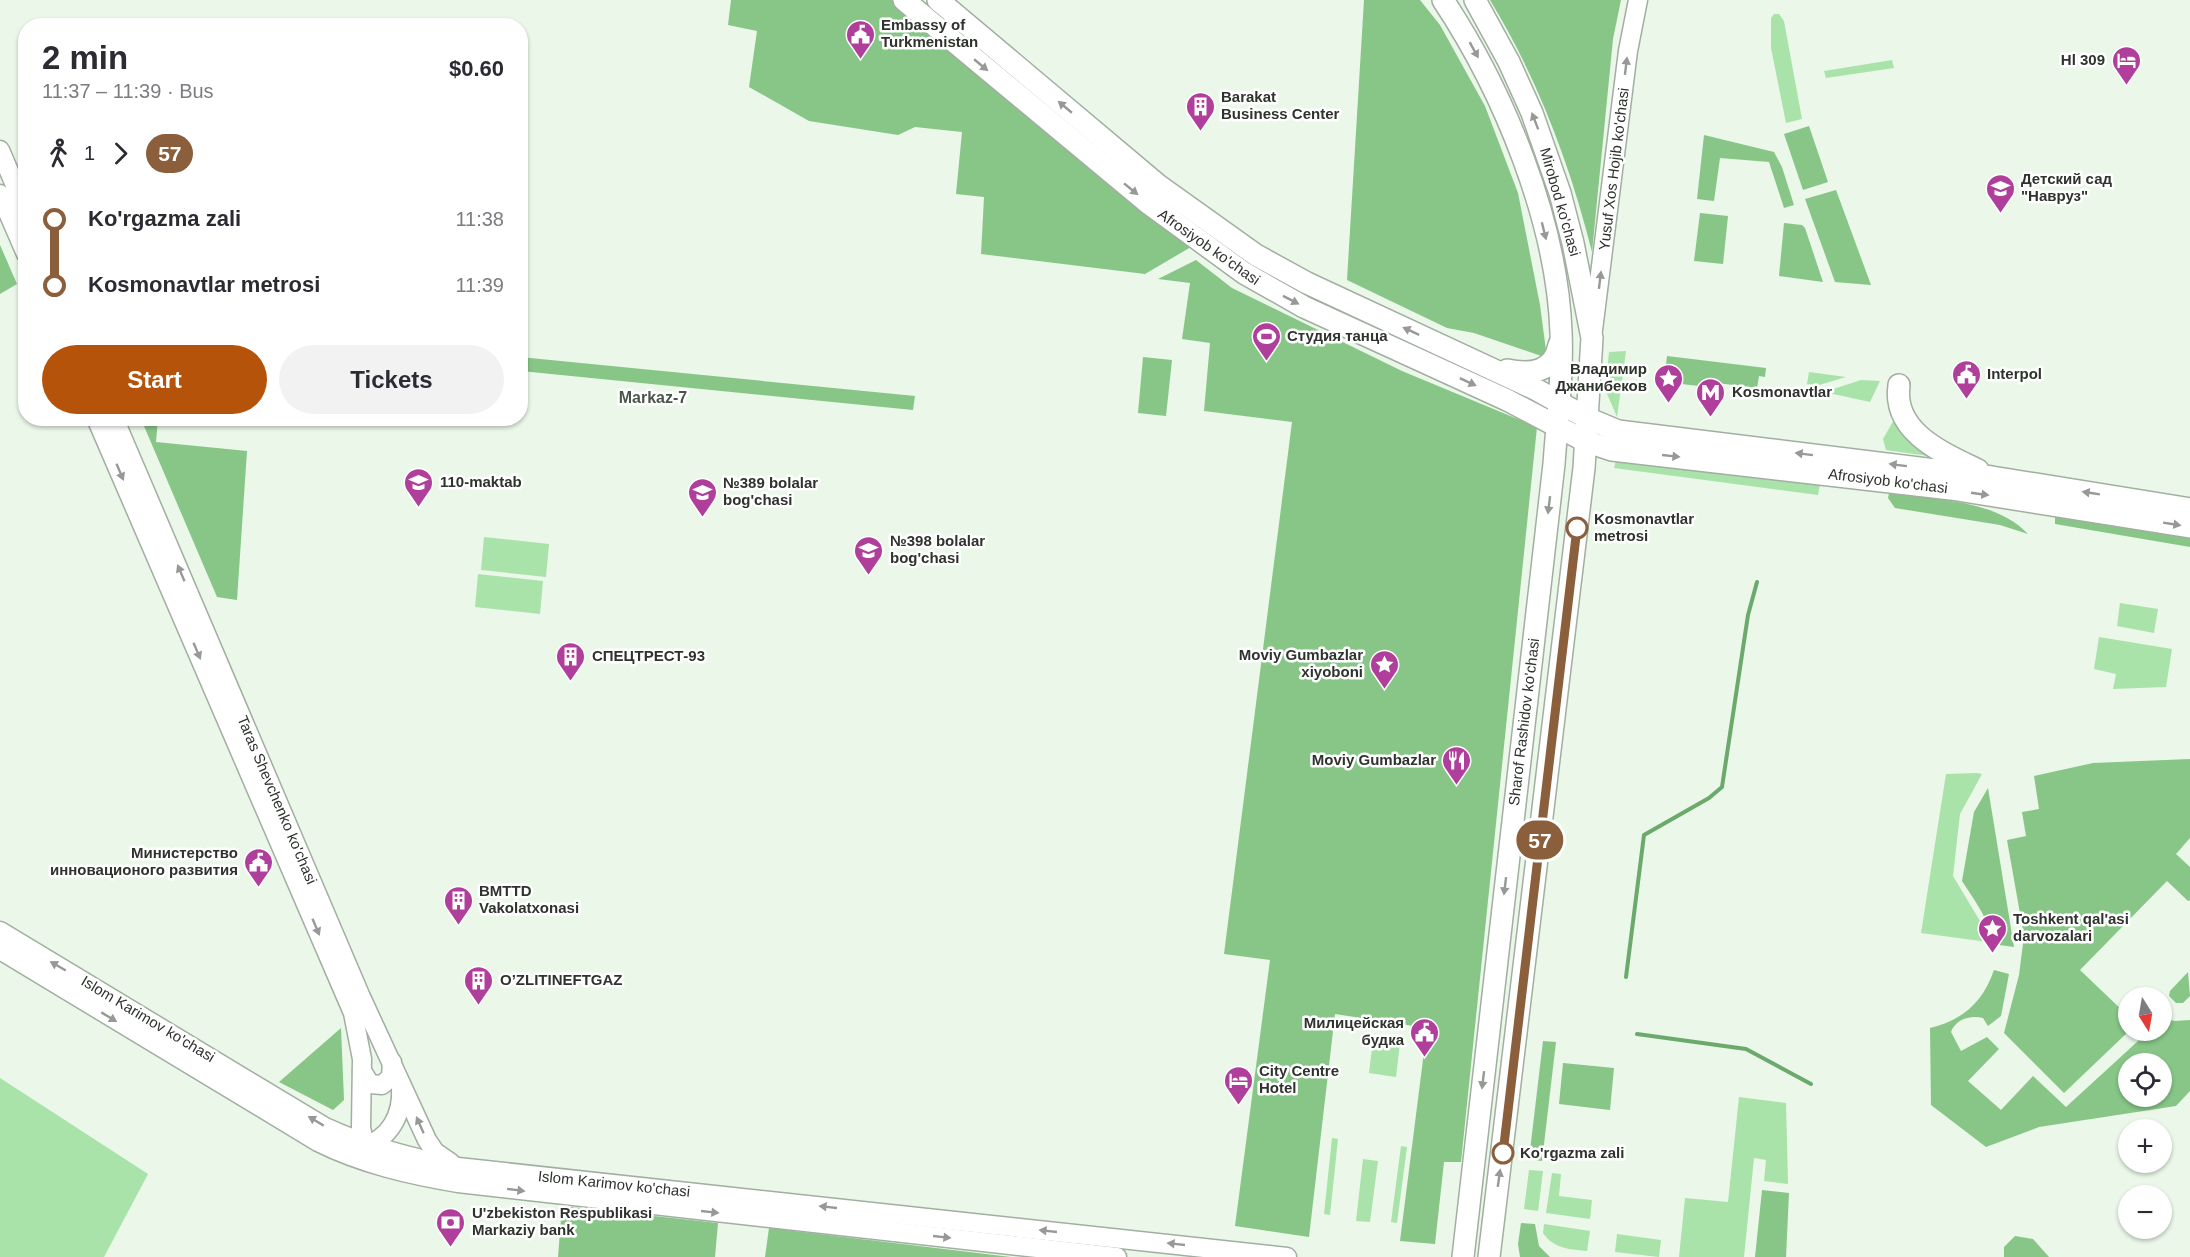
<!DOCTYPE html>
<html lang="en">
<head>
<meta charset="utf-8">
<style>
	:root { --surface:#fff; --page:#f2f2f3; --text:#2b2b33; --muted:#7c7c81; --accent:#b45309 }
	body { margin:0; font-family:Helvetica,sans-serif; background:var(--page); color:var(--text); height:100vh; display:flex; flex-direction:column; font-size:22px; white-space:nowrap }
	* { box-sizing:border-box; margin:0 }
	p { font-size:20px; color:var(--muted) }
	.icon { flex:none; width:33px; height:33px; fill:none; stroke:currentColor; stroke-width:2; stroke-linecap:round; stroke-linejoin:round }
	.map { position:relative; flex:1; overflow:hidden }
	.panel { position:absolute; left:18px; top:18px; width:510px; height:408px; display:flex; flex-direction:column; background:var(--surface); border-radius:24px; box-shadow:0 2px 4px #0004 }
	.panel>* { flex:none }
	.badge { padding:0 12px; border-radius:20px; font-size:21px; line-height:39px }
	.needle { width:39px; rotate:169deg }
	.fabs { position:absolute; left:2118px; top:987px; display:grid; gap:12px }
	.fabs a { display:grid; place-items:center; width:54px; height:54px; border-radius:50%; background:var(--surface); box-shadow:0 2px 4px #0004; font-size:30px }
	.map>.badge { position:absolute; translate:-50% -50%; box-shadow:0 0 0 3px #fff }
	.legs { display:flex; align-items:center; gap:9px; height:66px; padding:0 24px; font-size:20px }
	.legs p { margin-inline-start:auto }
	.overview { display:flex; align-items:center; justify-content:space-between; height:102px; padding:0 24px }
	h1 { font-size:33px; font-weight:600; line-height:45px }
	.button { display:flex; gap:12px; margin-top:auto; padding:12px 24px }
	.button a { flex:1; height:69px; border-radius:36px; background:var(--accent); color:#fff; font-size:24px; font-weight:600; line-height:69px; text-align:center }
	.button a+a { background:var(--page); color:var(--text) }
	ul { padding:0 24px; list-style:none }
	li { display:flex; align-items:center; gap:21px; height:66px; font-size:22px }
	li i { display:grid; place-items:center; width:9px; height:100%; margin:0 8px; background:currentColor }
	li i::after { content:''; width:15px; height:15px; margin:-8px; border:4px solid; border-radius:50%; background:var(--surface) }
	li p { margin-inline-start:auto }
	li:first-child i { background:linear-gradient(#0000 50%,currentColor 0) }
	li:last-child i { background:linear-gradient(currentColor 50%,#0000 0) }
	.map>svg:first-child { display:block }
	.green { fill:#a9e3a9 }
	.forest { fill:#87c687; fill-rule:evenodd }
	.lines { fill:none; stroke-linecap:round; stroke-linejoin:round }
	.stream { stroke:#6ca96c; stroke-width:4 }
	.secondary-casing { stroke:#a2aea1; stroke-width:21 }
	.primary-casing { stroke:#a2aea1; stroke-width:24 }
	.secondary { stroke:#fff; stroke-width:18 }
	.primary { stroke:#fff; stroke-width:21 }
	.oneway { fill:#969996 }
	.line-1-casing { stroke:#fff; stroke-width:14 }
	.line-1 { stroke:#8b5e3c; stroke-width:9 }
	.stop-1-dot { fill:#fff; stroke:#8b5e3c; stroke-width:3 }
	.labels { text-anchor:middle; stroke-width:5; stroke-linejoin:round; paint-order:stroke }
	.poi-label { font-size:15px; font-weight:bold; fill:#2e332d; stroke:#fff; text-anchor:start }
	.street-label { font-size:15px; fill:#2e332d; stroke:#fff }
	.stop-label { font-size:15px; font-weight:bold; fill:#2e332d; stroke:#fff; text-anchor:start }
	.neighbourhood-label { font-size:16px; font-weight:bold; fill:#4a554a; stroke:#fff }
</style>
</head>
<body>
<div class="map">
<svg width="2190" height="1257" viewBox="0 0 2190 1257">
	<rect width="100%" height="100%" fill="#eaf7e9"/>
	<g class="green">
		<polygon points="1774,14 1779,14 1784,21 1802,119 1786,123 1771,48 1771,18"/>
		<polygon points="1892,60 1894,68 1826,78 1824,71"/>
		<polygon points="1626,351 1617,417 1605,389 1609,352"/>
		<polygon points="1809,372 1846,377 1816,386 1807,384"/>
		<polygon points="1861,380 1880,381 1870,402 1824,392"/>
		<polygon points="1895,418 1942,458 1886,450 1883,439"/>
		<polygon points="1622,459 1820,485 1818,495 1614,468 1616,461"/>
		<polygon points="484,537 549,544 546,577 481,570"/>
		<polygon points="478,574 543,581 540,614 475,607"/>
		<polygon points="2120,603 2158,609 2154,633 2117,626"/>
		<polygon points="2099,637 2172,649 2166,687 2113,689 2116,674 2094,669"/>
		<polygon points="1977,773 1982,774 1960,814 1953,876 1986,931 1988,942 1921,933 1946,774"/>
		<polygon points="1373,1040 1400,1043 1396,1077 1369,1073"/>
		<polygon points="0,1078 148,1174 104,1257 0,1257"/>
		<polygon points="1739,1097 1786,1103 1788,1184 1764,1181 1766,1160 1754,1158 1744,1257 1679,1257 1685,1198 1728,1202"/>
		<polygon points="1332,1138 1338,1139 1330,1215 1324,1214"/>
		<polygon points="1401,1146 1407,1147 1397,1223 1391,1222"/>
		<polygon points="1363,1159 1378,1161 1370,1222 1356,1221"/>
		<polygon points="1529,1170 1543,1171 1538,1211 1524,1209"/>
		<polygon points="1552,1173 1561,1174 1559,1196 1592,1200 1590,1219 1546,1213"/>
		<path d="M1544,1224L1590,1231L1587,1251C1569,1249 1554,1249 1543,1233Z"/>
		<polygon points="1617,1234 1661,1240 1659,1257 1615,1252"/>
	</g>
	<g class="forest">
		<polygon points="731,0 893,0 1086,163 1191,247 1145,274 981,254 984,197 956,194 962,132 915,127 898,135 809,121 749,87 757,31 728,25"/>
		<polygon points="1364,0 1420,0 1440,25 1485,106 1518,193 1540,305 1547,358 1474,333 1447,328 1347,280"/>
		<path d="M1490,0H1621L1613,39L1592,252C1570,164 1537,77 1490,0Z"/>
		<polygon points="1809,126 1828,182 1803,190 1784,134"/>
		<polygon points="1704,135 1774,152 1782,167 1794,205 1784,208 1769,162 1720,158 1714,201 1697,199"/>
		<polygon points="1836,190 1871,285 1835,282 1805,199"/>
		<polygon points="1700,213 1728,216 1723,264 1694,261"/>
		<polygon points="1784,223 1802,225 1805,228 1823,282 1779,276"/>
		<polygon points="0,245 17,284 0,294"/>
		<polygon points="1196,260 1232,288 1402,371 1537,427 1461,1162 1444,1162 1435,1244 1400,1241 1427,1028 1335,1014 1309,1237 1235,1226 1270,960 1224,954 1292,422 1204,411 1210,343 1182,339 1190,283 1158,279"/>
		<polygon points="1667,356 1766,368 1765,377 1759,376 1757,388 1709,382 1708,387 1664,382"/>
		<polygon points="520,357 915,396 913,410 521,371"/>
		<polygon points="1143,357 1172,360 1166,416 1138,413"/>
		<polygon points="141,419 158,419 156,442 247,451 237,600 217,597"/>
		<path d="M1889,493C1934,500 1995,499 2028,534L2000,525L1895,508L1888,498Z"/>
		<polygon points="2055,516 2190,537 2190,547 2055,524"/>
		<polygon points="2190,759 2190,838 2176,854 2190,867 2190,900 2188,901 2167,881 2080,970 2125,1013 2128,1010 2129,1031 2064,1093 2004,1033 2019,975 2024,936 2007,840 2026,836 2022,812 2039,809 2034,776 2093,763"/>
		<path d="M1988,788L2014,947L1992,944C1990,920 1975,901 1962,881L1974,812Z"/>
		<path d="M1994,970L2009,974L2001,1016L1988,1026L1983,1018C1970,1015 1956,1019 1951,1032L1961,1051L1987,1037L1999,1049L1968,1081L2001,1110L2033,1076L2066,1107L2149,1031L2162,1030V1018L2175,1021L2190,1020V1091L2176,1106L2039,1127L1986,1147L1931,1105L1930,1028C1963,1020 1983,1002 1994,970ZM2128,1064H2162V1096H2128Z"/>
		<polygon points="2188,972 2190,996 2183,1003 2176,1003 2169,996 2170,991"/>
		<polygon points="341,1028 344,1100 333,1110 279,1082"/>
		<polygon points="1543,1041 1556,1042 1542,1161 1529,1159"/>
		<polygon points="1563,1063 1614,1068 1610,1110 1559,1104"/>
		<polygon points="1762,1190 1789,1193 1786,1257 1755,1257"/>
		<polygon points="562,1206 718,1223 715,1257 558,1257"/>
		<polygon points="1521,1223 1535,1224 1539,1246 1550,1257 1520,1257 1518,1244"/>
		<polygon points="769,1228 1011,1257 765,1257"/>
		<polygon points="2015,1236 2033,1239 2049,1257 2004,1257 2004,1247"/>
	</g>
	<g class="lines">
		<g class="stream">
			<polyline points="1626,977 1644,835 1709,798 1722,787 1748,615 1757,582"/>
			<polyline points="1637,1034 1746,1049 1811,1084"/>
		</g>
		<defs>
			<g id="secondary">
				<polyline points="0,150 26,211"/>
				<polyline points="0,194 26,254"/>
				<polyline points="1593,330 1628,51 1638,0"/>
				<polyline points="96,418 353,1013 362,1059 361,1127 363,1137 372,1149"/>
				<polyline points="114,418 361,997 427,1140 435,1152 451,1163"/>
				<path d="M0,931L325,1127C368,1147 412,1158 458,1167L1287,1257"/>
				<path d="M0,950L318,1142C362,1164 410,1175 458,1183L1117,1257"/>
				<polyline points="362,1071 370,1084 382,1085 391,1077 392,1062"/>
				<path d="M363,1147C390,1138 403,1115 401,1087"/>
			</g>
			<g id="primary">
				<polyline points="904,0 1148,203 1244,273 1304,307 1507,400 1585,441 1612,450 1951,489 2190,527"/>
				<polyline points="938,0 1158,185 1256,255 1307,283 1537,390 1587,418 1618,431 1992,477 2190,509"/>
				<path d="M1443,0C1504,92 1557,221 1561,332C1563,376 1557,421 1554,464L1463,1257"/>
				<polyline points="1475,0 1509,62 1532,113 1560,193 1573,243 1592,338 1584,468 1489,1257"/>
				<path d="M1507,370C1531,375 1554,372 1559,345"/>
				<path d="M1899,385C1892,432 1943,453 1978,470"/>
			</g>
		</defs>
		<use href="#secondary" class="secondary-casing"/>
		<use href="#primary" class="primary-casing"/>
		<use href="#secondary" class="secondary"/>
		<use href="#primary" class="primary"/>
	</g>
	<defs><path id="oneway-solid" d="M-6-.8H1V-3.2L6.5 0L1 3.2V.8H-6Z" transform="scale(1.5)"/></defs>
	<g class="oneway">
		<use href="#oneway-solid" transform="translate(1474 50) rotate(61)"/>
		<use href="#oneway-solid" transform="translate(981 65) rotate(40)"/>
		<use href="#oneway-solid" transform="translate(1626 66) rotate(-83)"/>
		<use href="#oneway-solid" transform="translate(1065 107) rotate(-140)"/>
		<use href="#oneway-solid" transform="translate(1535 121) rotate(-111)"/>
		<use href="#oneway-solid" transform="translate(1131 189) rotate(39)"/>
		<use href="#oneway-solid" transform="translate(1544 231) rotate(76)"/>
		<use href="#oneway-solid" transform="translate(1600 280) rotate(-83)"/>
		<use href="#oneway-solid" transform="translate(1291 300) rotate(27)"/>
		<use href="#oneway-solid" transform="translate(1411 331) rotate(-155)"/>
		<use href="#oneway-solid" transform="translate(1468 382) rotate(25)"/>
		<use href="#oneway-solid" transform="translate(1804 454) rotate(-173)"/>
		<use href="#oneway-solid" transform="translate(1671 456) rotate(6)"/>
		<use href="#oneway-solid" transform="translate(1898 465) rotate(-173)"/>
		<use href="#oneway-solid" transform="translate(120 472) rotate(67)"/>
		<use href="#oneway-solid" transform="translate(2091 493) rotate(-171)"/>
		<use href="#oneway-solid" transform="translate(1980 494) rotate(8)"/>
		<use href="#oneway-solid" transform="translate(1549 505) rotate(97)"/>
		<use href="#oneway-solid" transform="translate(2172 524) rotate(9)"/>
		<use href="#oneway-solid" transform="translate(181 573) rotate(-113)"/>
		<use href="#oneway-solid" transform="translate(197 651) rotate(67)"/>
		<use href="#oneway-solid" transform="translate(1505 886) rotate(97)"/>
		<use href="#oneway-solid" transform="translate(316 927) rotate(67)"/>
		<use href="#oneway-solid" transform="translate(58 966) rotate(-150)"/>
		<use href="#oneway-solid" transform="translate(109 1017) rotate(31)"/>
		<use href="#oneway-solid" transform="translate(1483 1080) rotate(97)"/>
		<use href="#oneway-solid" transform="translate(316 1121) rotate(-149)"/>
		<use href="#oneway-solid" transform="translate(420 1125) rotate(-114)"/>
		<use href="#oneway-solid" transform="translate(1499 1178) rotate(-82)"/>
		<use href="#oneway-solid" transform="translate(516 1190) rotate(7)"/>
		<use href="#oneway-solid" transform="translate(828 1207) rotate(-174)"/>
		<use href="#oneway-solid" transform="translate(710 1212) rotate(6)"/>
		<use href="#oneway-solid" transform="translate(1048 1231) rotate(-174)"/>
		<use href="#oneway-solid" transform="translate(942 1237) rotate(6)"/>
		<use href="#oneway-solid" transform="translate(1176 1244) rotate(-174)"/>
	</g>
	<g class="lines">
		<defs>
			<polyline id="line-1" points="1503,1153 1577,528"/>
		</defs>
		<use href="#line-1" class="line-1-casing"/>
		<use href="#line-1" class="line-1"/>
	</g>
	<defs>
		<symbol id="civic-pin" viewBox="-11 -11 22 30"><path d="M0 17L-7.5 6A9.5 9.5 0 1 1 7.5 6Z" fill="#b03f9b" stroke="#fff"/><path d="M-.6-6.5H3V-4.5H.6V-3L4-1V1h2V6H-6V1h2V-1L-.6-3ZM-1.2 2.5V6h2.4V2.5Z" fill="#fff"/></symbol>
		<symbol id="hotel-pin" viewBox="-11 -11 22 30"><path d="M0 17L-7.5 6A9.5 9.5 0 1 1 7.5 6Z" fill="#b03f9b" stroke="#fff"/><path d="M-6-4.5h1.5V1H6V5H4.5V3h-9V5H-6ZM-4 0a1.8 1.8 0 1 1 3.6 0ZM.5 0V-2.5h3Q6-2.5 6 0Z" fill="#fff"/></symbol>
		<symbol id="building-pin" viewBox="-11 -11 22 30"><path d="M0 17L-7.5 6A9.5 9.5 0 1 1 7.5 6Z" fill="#b03f9b" stroke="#fff"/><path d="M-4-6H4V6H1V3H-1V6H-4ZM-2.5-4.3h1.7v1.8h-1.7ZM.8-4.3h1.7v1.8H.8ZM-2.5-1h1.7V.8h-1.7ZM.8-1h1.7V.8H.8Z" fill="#fff"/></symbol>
		<symbol id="school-pin" viewBox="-11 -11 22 30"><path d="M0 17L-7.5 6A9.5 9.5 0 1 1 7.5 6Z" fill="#b03f9b" stroke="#fff"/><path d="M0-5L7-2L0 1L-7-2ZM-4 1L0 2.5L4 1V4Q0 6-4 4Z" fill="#fff"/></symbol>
		<symbol id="stadium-pin" viewBox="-11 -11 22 30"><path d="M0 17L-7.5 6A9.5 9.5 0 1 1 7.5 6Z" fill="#b03f9b" stroke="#fff"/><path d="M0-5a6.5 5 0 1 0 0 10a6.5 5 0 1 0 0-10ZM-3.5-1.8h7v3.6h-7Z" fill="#fff"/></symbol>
		<symbol id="sight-pin" viewBox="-11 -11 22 30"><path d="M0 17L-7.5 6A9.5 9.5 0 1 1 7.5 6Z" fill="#b03f9b" stroke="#fff"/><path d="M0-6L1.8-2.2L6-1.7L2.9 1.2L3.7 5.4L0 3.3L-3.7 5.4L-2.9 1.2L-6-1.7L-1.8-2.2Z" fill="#fff"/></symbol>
		<symbol id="metro-pin" viewBox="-11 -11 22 30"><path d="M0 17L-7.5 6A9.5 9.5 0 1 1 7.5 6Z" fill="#b03f9b" stroke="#fff"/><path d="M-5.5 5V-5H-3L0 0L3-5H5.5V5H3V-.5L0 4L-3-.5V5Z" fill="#fff"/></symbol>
		<symbol id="restaurant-pin" viewBox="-11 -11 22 30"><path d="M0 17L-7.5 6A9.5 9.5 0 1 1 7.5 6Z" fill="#b03f9b" stroke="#fff"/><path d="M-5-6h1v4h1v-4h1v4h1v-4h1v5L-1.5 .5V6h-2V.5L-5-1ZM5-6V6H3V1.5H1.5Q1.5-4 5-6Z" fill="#fff"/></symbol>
		<symbol id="bank-pin" viewBox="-11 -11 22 30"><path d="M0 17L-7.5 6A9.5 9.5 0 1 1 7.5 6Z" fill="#b03f9b" stroke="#fff"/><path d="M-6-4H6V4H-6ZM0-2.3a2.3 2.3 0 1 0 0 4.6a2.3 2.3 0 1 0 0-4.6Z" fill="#fff"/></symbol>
	</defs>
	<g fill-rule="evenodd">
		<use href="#civic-pin" x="844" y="18" width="33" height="45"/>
		<use href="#hotel-pin" x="2110" y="44" width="33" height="45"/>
		<use href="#building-pin" x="1184" y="90" width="33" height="45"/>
		<use href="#school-pin" x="1984" y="172" width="33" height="45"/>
		<use href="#stadium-pin" x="1250" y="320" width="33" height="45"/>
		<use href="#civic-pin" x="1950" y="358" width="33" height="45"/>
		<use href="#sight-pin" x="1652" y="362" width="33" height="45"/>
		<use href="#metro-pin" x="1694" y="376" width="33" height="45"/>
		<use href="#school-pin" x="402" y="466" width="33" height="45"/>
		<use href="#school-pin" x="686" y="476" width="33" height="45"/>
		<use href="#school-pin" x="852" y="534" width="33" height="45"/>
		<use href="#building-pin" x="554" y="640" width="33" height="45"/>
		<use href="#sight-pin" x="1368" y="648" width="33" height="45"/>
		<use href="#restaurant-pin" x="1440" y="744" width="33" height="45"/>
		<use href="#civic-pin" x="242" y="846" width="33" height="45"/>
		<use href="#building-pin" x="442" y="884" width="33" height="45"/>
		<use href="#sight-pin" x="1976" y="912" width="33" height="45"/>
		<use href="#building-pin" x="462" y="964" width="33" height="45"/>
		<use href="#civic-pin" x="1408" y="1016" width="33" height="45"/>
		<use href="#hotel-pin" x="1222" y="1064" width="33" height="45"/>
		<use href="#bank-pin" x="434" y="1206" width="33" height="45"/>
	</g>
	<g class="stop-1-dot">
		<circle cx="1577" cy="528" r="10"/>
		<circle cx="1503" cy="1153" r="10"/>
	</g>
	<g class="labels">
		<g class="poi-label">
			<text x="881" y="30">Embassy of<tspan x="881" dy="17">Turkmenistan</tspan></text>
			<text x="2105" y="65" text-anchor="end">Hl 309</text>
			<text x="1221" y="102">Barakat<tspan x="1221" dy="17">Business Center</tspan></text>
			<text x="2021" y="184">Детский сад<tspan x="2021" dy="17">"Навруз"</tspan></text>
			<text x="1287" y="341">Студия танца</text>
			<text x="1647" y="374" text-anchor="end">Владимир<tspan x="1647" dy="17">Джанибеков</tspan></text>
			<text x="1987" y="379">Interpol</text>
			<text x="1732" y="397">Kosmonavtlar</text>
			<text x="440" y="487">110-maktab</text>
			<text x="723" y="488">№389 bolalar<tspan x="723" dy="17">bog'chasi</tspan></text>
			<text x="890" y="546">№398 bolalar<tspan x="890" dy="17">bog'chasi</tspan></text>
			<text x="1363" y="660" text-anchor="end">Moviy Gumbazlar<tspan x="1363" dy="17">xiyoboni</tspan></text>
			<text x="592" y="661">СПЕЦТРЕСТ-93</text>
			<text x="1436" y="765" text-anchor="end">Moviy Gumbazlar</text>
			<text x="238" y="858" text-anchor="end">Министерство<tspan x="238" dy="17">инновационого развития</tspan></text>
			<text x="479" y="896">BMTTD<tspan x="479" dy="17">Vakolatxonasi</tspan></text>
			<text x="2013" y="924">Toshkent qal'asi<tspan x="2013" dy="17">darvozalari</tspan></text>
			<text x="500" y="985">O’ZLITINEFTGAZ</text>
			<text x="1404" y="1028" text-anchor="end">Милицейская<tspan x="1404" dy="17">будка</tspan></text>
			<text x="1259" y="1076">City Centre<tspan x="1259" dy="17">Hotel</tspan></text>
			<text x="472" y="1218">U'zbekiston Respublikasi<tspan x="472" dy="17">Markaziy bank</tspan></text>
		</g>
		<g class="street-label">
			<text transform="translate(1614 169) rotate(-83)" y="5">Yusuf Xos Hojib ko'chasi</text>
			<text transform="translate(1560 202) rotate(74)" y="5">Mirobod ko'chasi</text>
			<text transform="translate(1209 247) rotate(35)" y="5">Afrosiyob ko'chasi</text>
			<text transform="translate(1888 481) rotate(7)" y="5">Afrosiyob ko'chasi</text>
			<text transform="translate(1524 722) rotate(-83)" y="5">Sharof Rashidov ko'chasi</text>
			<text transform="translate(277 800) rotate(67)" y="5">Taras Shevchenko ko'chasi</text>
			<text transform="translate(148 1019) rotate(31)" y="5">Islom Karimov ko'chasi</text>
			<text transform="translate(614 1184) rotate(6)" y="5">Islom Karimov ko'chasi</text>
		</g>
		<g class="stop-label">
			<text x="1594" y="524">Kosmonavtlar<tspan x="1594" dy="17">metrosi</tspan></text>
			<text x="1520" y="1158">Ko'rgazma zali</text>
		</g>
		<g class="neighbourhood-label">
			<text x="653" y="403">Markaz-7</text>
		</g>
	</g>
</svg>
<div class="fabs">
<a><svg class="needle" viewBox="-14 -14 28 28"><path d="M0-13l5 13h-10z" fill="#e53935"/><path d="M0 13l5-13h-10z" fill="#7c7c81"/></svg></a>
<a><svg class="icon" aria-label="locate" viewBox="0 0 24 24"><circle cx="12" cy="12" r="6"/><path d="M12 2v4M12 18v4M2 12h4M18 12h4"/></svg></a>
<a>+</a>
<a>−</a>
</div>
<b class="badge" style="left:1540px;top:840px;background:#8b5e3c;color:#fff">57</b>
<section class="panel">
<div class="overview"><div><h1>2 min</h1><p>11:37 – 11:39 · Bus</p></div><b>$0.60</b></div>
<div class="legs"><svg class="icon" aria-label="walk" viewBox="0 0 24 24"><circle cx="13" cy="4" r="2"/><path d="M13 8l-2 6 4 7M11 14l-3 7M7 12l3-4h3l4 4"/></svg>1<svg class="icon" aria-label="forward" viewBox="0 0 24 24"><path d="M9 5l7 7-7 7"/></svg><b class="badge" style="background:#8b5e3c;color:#fff">57</b></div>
<ul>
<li><i style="color:#8b5e3c"></i><b>Ko'rgazma zali</b><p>11:38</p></li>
<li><i style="color:#8b5e3c"></i><b>Kosmonavtlar metrosi</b><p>11:39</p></li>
</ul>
<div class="button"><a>Start</a><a>Tickets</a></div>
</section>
</div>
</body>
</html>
